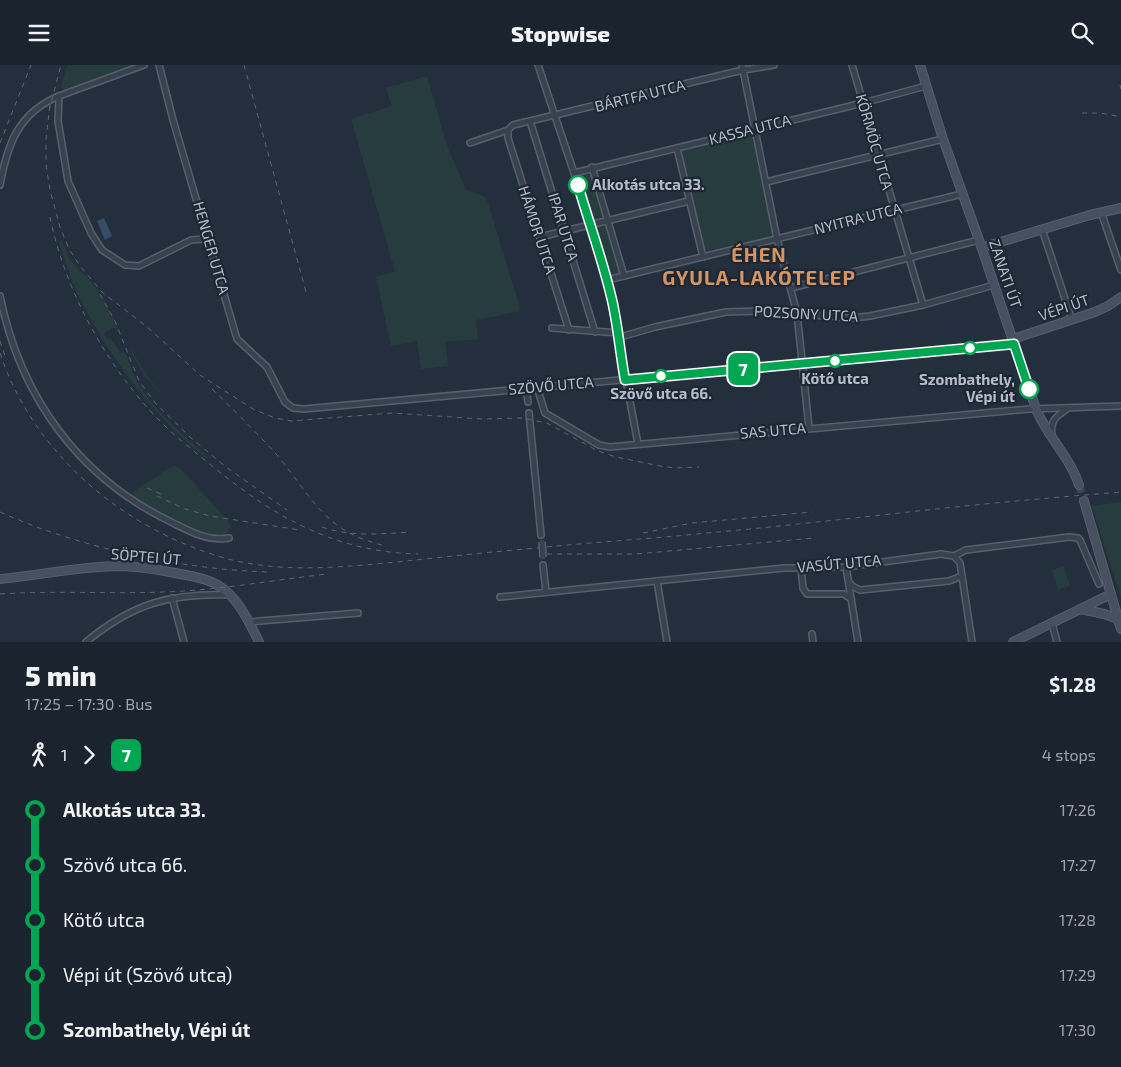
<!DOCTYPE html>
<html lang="en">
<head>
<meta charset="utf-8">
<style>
	:root { --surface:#1b232e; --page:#242b36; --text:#f1f3f6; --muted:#a0a4aa }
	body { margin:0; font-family:"Exo 2",sans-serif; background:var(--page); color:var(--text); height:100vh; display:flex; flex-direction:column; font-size:19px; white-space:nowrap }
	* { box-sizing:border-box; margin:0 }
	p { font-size:16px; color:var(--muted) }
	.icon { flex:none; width:28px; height:28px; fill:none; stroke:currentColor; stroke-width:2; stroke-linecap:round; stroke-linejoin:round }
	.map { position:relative; height:577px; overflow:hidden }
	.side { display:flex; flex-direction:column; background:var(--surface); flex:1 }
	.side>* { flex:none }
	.badge { padding:0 10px; border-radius:8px; font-size:18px; line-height:32px }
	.map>.badge { position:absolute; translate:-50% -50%; box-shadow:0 0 0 2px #fff }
	.legs { display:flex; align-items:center; gap:8px; height:55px; padding:0 25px; font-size:16px }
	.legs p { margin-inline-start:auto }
	.head { display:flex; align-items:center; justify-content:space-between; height:85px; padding:0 25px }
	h1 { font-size:28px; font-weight:800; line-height:38px }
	ul { padding:0 25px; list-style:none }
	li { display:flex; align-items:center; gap:18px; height:55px; font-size:19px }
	li i { display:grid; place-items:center; width:8px; height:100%; margin:0 6px; background:currentColor }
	li i::after { content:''; width:12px; height:12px; margin:-6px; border:4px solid; border-radius:50%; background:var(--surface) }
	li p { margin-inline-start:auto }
	li:first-child i { background:linear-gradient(#0000 50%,currentColor 0) }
	li:last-child i { background:linear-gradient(currentColor 50%,#0000 0) }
	header { display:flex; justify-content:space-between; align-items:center; height:65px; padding:0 25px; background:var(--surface); font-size:22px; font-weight:800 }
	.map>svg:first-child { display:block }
	.green { fill:#263c3f }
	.water { fill:#394c67 }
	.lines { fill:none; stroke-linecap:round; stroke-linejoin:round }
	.secondary-tunnel { stroke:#3a4453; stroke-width:8; stroke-dasharray:8 4; stroke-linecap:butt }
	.street-casing { stroke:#565f6c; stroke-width:8 }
	.secondary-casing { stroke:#565f6c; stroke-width:10 }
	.street { stroke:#38414e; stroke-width:5 }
	.secondary { stroke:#465061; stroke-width:8 }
	.rail { stroke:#5a6575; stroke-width:1; stroke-dasharray:5 5; stroke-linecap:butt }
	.street-bridge-casing { stroke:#565f6c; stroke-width:8; stroke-linecap:butt }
	.street-bridge { stroke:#38414e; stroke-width:5 }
	.line-1-casing { stroke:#fff; stroke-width:11 }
	.line-1 { stroke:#00a651; stroke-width:8 }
	.stop-1-dot { fill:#fff; stroke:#00a651; stroke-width:2.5 }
	.labels { text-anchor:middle; stroke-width:4.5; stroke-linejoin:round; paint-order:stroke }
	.street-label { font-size:15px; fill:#b4bcc9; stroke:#1d2633 }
	.stop-label { font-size:15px; font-weight:bold; fill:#b4bcc9; stroke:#1d2633 }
	.district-label { font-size:20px; font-weight:bold; letter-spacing:1px; fill:#d59563; stroke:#1d2633 }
</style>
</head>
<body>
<header><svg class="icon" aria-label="menu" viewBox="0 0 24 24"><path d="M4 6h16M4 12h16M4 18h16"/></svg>Stopwise<svg class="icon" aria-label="search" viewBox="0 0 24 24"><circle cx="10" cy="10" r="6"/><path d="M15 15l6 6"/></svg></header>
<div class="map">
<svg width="1121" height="577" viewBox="0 0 1121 577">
	<rect width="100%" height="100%" fill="#242f3e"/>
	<g class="green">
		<polygon points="67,0 137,0 64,26 61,22"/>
		<polygon points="427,11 446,78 466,125 486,132 521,246 476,255 478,274 445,277 448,301 421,304 417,276 391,281 376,212 395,206 351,54 392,41 386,23"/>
		<polygon points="751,68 774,171 704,186 681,84"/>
		<polygon points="590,107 621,209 609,213 577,111"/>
		<path d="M62,175C69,195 71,196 85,210C98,223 111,247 117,263H112L104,269L108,274L110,273L119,285V288L125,287C129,296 132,307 137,316C154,346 182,369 208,392L207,394C159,355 121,308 91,254C85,242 76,229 72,216C68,204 63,190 59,177Z"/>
		<polygon points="131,285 148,312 166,334 144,310 130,286"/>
		<path d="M174,401L180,403L228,456L230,461L227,470C209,480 149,444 133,433V427L166,405Z"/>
		<polygon points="1121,437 1121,533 1092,441"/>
		<polygon points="1064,501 1070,521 1058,524 1052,505"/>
	</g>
	<polygon class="water" points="104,153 112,171 105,175 97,156"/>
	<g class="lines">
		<polyline class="secondary-tunnel" points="1079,420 1084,436"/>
		<defs>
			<g id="street">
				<polyline points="159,0 173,55 237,274 267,302 285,337 293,343 304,344 1014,279"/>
				<polyline points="538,0 574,108 607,215 638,379"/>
				<polyline points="742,0 777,174 797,248 809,363"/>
				<polyline points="852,0 923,240"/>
				<polyline points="59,31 58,56 68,116 91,168 102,185 125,200 139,201 191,175 204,174 209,179"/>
				<polyline points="530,56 595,267"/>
				<polyline points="508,65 508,73 569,265"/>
				<polyline points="470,78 508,65 513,60 743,5 774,0"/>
				<polyline points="677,83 703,192"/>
				<polyline points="592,102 624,211"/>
				<polyline points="574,108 863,38 926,21"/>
				<polyline points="766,117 943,74"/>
				<path d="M0,120C7,80 18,48 59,31L144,0"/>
				<polyline points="1101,147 1121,205"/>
				<polyline points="1042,164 1072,255"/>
				<polyline points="540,172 689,136"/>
				<polyline points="607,215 962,129"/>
				<polyline points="791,223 979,175"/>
				<path d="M0,231C20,331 78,412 171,457C189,466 208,477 229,473"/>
				<polyline points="552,263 618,268"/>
				<polyline points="617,273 655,262 726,247 759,246 852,253 870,251 923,240 994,220"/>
				<polyline points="537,322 545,348 599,380 610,382 1030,344 1121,341"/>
				<polyline points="526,323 528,337"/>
				<polyline points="529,348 541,470"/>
				<path d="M1052,371C1050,356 1055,352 1067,344"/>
				<polyline points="954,491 960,498 972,577"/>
				<polyline points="543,500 546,527"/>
				<polyline points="801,502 803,523 807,529 844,529 851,534"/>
				<polyline points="846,502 858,577"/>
				<polyline points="657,516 667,577"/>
				<polyline points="849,517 852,521 860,525 949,516 962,511"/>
				<polyline points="500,532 784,503 846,502 941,489 954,491 966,485 1069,472 1078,473 1080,475 1099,519"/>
				<polyline points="172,533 184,577"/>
				<polyline points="249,557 358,548"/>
				<polyline points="1052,558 1057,577"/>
				<polyline points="812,569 813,577"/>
				<path d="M86,577C133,538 171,528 231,530"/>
			</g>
			<g id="secondary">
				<path d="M920,0L943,74L979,175L1036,344C1047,371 1070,392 1079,420"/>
				<polyline points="987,181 1090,150 1121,143"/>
				<polyline points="1013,274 1095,247 1108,241 1121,232"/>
				<polyline points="1084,436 1121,564"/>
				<path d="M0,514C41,510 82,501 122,501C142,502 161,505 180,509C196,512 212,514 226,526C241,539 250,559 259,577"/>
				<polyline points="1081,544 1104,549 1118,554"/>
				<polyline points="1013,577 1111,529"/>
			</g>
		</defs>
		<use href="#street" class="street-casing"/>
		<use href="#secondary" class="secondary-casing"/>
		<use href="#street" class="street"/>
		<use href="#secondary" class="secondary"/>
		<g class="rail">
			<polyline points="244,0 306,227"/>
			<polyline points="1120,20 1121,24"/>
			<polyline points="50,40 46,74 46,100 50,125 60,162 69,184 80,201 102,227 146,261 200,310 253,344 275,353 291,356 392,348 482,354 521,353 547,358 598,386 616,392 660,401 675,403 699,402"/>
			<polyline points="49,46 61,0"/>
			<polyline points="1082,48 1101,48 1121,52"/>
			<polyline points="0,78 31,0"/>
			<path d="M50,152C65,225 104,296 154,350C171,368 191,384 211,400C274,452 335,487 418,489"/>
			<polyline points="100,229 115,256 139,316 156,339 190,372 226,402 287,445"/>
			<polyline points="0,276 6,294"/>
			<path d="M0,288C34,391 128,468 232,495C287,508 342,502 397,497C443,492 490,487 537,483C593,477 650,474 707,468C797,460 886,449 975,440C1024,435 1072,431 1121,427"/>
			<path d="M212,324C234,345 256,367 277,390C312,432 324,466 382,480"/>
			<polyline points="147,423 165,431"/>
			<polyline points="157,431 185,444 210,451 300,465"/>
			<path d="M0,447C80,483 180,504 267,507"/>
			<path d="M322,462C352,472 379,469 410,467"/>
			<polyline points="643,468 692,458 812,447"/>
			<polyline points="547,489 636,489 814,473"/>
			<path d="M0,529C61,525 122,530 183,526C232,523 280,514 328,509"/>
		</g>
		<defs>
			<polyline id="street-bridge" points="542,477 543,492"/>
		</defs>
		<use href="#street-bridge" class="street-bridge-casing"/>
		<use href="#street-bridge" class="street-bridge"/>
	</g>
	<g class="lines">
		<defs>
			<path id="line-1" d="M578,120C589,158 603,196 612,235C618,261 620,288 625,315L1014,279L1029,324"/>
		</defs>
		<use href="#line-1" class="line-1-casing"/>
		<use href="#line-1" class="line-1"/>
	</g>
	<g class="stop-1-dot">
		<circle cx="578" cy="120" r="9"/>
		<circle cx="970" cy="283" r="6"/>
		<circle cx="835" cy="296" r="6"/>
		<circle cx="661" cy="311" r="6"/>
		<circle cx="1029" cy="324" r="9"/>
	</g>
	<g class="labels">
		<g class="street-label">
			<text transform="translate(640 31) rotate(-14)" y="5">BÁRTFA UTCA</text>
			<text transform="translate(750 65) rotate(-14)" y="5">KASSA UTCA</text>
			<text transform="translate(874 77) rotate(74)" y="5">KÖRMÖC UTCA</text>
			<text transform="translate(858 154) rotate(-14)" y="5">NYITRA UTCA</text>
			<text transform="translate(563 162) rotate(73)" y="5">IPAR UTCA</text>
			<text transform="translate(537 165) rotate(72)" y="5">HÁMOR UTCA</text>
			<text transform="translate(211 183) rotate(74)" y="5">HENGER UTCA</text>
			<text transform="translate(1005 209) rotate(71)" y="5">ZANATI ÚT</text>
			<text transform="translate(1064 243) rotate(-19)" y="5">VÉPI ÚT</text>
			<text transform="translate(806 249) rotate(3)" y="5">POZSONY UTCA</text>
			<text transform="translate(551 321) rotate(-5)" y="5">SZÖVŐ UTCA</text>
			<text transform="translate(773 366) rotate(-5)" y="5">SAS UTCA</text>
			<text transform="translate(146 492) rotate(5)" y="5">SÖPTEI ÚT</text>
			<text transform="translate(839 499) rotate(-5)" y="5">VASÚT UTCA</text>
		</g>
		<g class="stop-label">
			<text x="592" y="125" text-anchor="start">Alkotás utca 33.</text>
			<text x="835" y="319">Kötő utca</text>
			<text x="1015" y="320" text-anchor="end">Szombathely,<tspan x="1015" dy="17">Vépi út</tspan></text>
			<text x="661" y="334">Szövő utca 66.</text>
		</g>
		<g class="district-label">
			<text x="759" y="197">ÉHEN<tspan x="759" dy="23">GYULA-LAKÓTELEP</tspan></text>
		</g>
	</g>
</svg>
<b class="badge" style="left:743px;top:304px;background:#00a651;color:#fff">7</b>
</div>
<section class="side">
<div class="head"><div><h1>5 min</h1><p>17:25 – 17:30 · Bus</p></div><b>$1.28</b></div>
<div class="legs"><svg class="icon" aria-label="walk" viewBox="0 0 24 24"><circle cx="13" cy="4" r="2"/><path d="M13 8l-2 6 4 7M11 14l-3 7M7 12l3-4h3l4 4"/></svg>1<svg class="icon" aria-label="forward" viewBox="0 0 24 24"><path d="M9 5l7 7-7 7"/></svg><b class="badge" style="background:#00a651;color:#fff">7</b><p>4 stops</p></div>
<ul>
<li><i style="color:#00a651"></i><b>Alkotás utca 33.</b><p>17:26</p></li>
<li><i style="color:#00a651"></i><span>Szövő utca 66.</span><p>17:27</p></li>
<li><i style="color:#00a651"></i><span>Kötő utca</span><p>17:28</p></li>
<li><i style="color:#00a651"></i><span>Vépi út (Szövő utca)</span><p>17:29</p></li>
<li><i style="color:#00a651"></i><b>Szombathely, Vépi út</b><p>17:30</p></li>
</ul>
</section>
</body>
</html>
